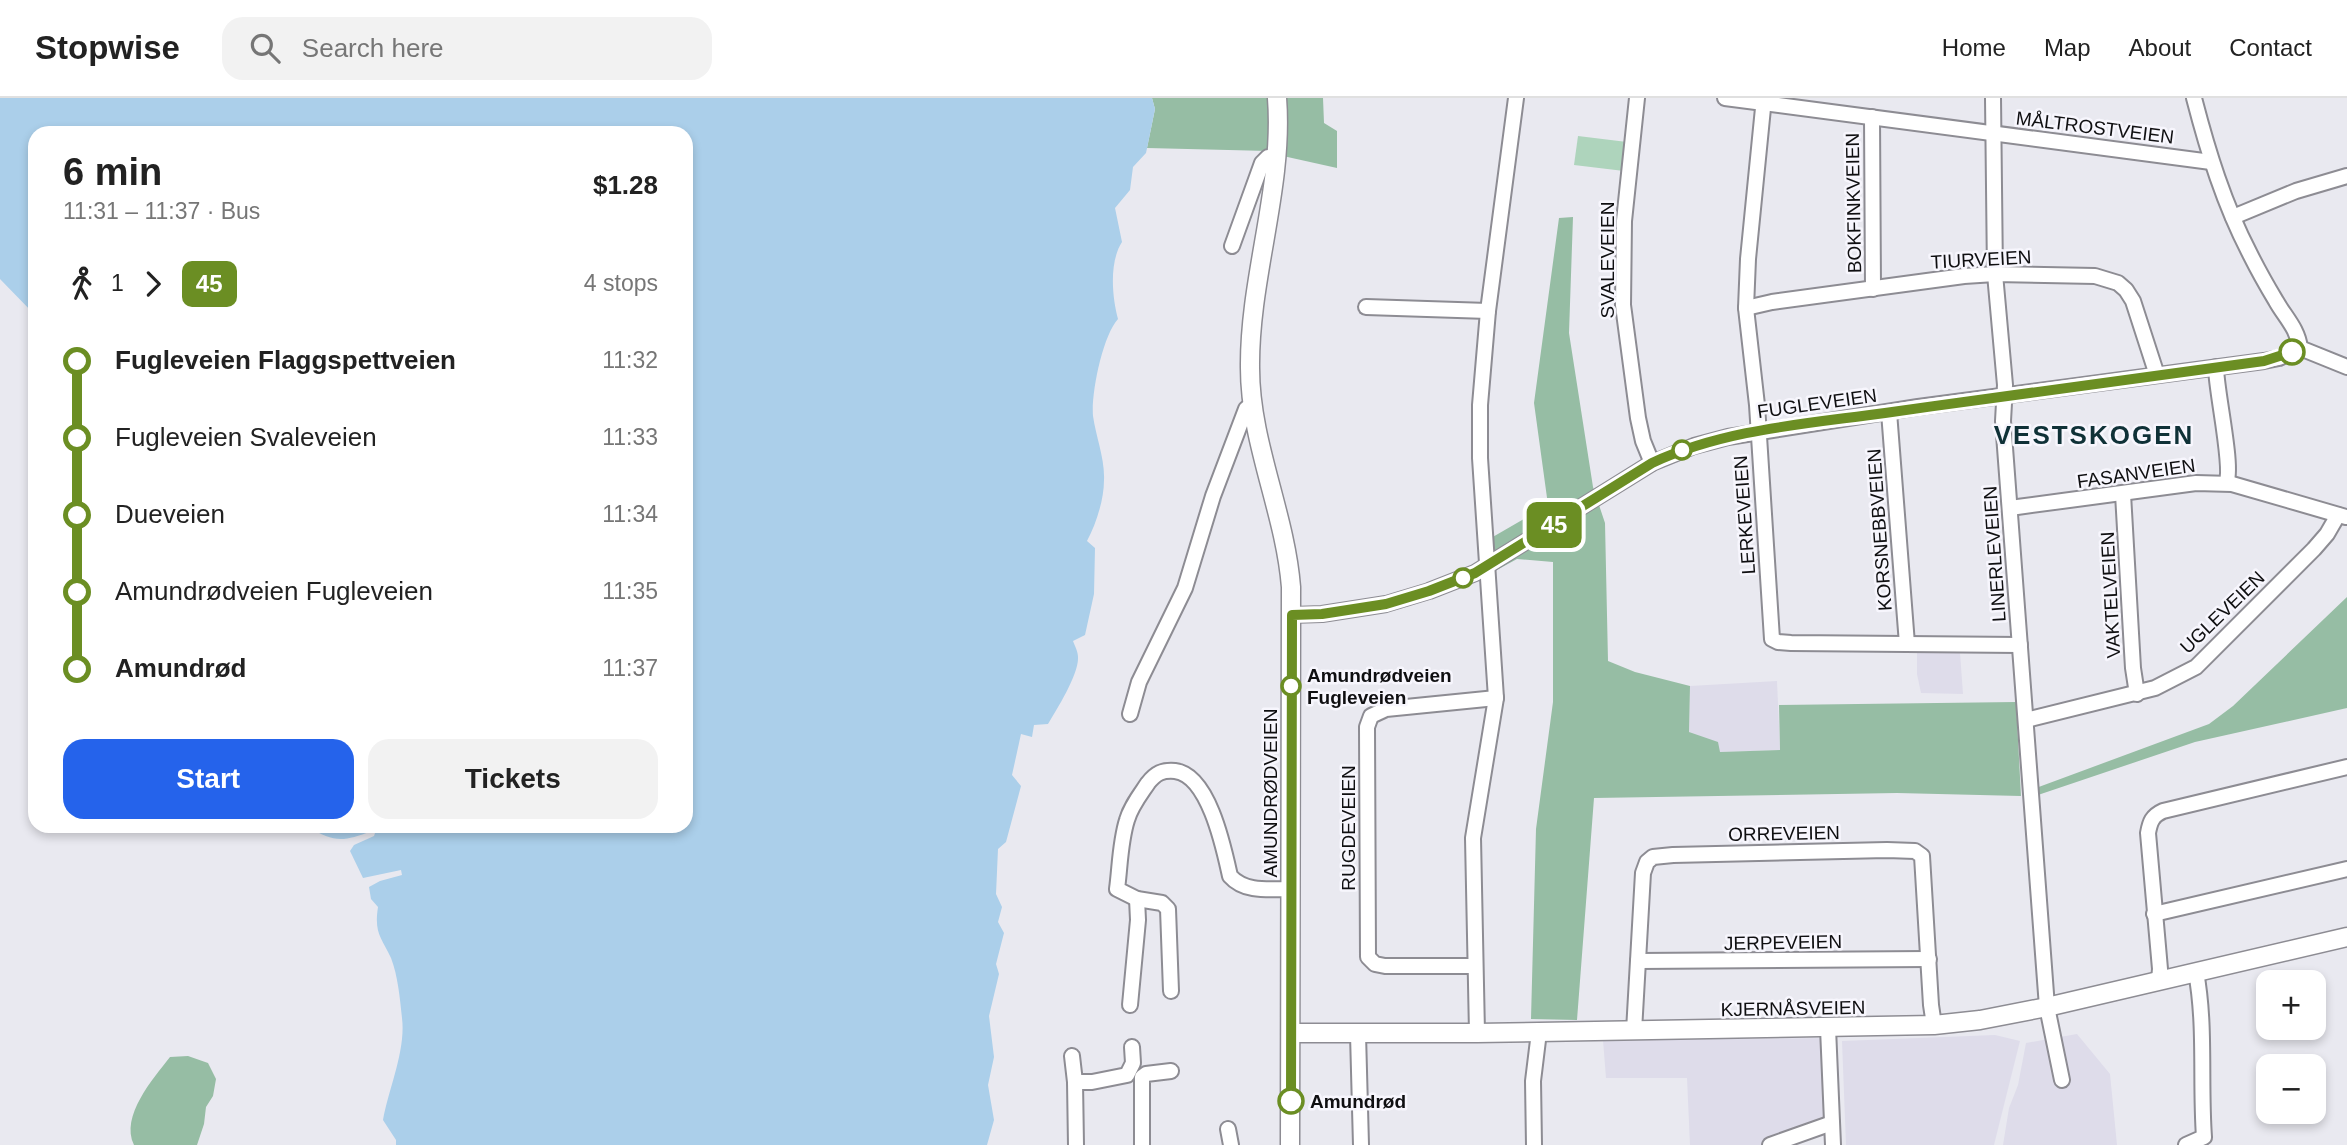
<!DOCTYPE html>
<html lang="en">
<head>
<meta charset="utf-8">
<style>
	:root { --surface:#fff; --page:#f2f2f2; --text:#222; --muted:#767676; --line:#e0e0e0; --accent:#2563eb }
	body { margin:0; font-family:Helvetica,sans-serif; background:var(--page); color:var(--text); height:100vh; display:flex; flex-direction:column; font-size:26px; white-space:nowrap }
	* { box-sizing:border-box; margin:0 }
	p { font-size:23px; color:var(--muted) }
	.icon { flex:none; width:38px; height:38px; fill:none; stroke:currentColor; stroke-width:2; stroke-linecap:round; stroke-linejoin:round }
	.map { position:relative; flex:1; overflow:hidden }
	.details { position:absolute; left:28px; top:28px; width:665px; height:707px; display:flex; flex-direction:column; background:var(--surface); border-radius:21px; box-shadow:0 4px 10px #0003 }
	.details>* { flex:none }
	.badge { padding:0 14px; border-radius:10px; font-size:24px; line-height:46px }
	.buttons { position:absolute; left:2256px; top:872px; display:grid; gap:14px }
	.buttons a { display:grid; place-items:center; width:70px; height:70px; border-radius:14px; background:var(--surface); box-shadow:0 4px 10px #0003; font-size:35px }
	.map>.badge { position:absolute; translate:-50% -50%; box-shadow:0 0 0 4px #fff }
	.legs { display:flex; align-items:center; gap:10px; height:77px; padding:0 35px; font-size:23px }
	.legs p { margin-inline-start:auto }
	.head { display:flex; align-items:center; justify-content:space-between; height:119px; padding:0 35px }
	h1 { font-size:38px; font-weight:800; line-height:52px }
	.action { display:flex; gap:14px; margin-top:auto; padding:14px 35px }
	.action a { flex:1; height:80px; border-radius:21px; background:var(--accent); color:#fff; font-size:28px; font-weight:800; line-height:80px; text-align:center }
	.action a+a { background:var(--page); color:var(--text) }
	ul { padding:0 35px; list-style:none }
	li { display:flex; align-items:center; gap:24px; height:77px; font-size:26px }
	li i { display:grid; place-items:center; width:10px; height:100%; margin:0 9px; background:currentColor }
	li i::after { content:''; width:18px; height:18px; margin:-9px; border:5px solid; border-radius:50%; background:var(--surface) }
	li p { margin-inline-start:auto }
	li:first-child i { background:linear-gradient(#0000 50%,currentColor 0) }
	li:last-child i { background:linear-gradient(currentColor 50%,#0000 0) }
	header { display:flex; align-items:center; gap:42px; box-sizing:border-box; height:98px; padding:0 35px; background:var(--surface); border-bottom:2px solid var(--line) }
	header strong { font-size:33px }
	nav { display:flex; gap:38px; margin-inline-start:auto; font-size:24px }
	.search { width:490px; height:63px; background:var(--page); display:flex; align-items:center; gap:18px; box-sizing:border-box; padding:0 24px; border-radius:21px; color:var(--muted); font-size:26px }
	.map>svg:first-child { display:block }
	.built { fill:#dedcea }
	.green { fill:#aed4bc }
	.forest { fill:#96bda4 }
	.water { fill:#abcfea }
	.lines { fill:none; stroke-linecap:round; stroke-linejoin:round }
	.minor-casing { stroke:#8d8c93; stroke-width:18 }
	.major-casing { stroke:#8d8c93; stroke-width:21 }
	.minor { stroke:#fff; stroke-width:14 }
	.major { stroke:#fff; stroke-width:18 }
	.line-1-casing { stroke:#fff; stroke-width:16 }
	.line-1 { stroke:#6b8e23; stroke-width:10 }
	.stop-1-dot { fill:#fff; stroke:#6b8e23; stroke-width:3.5 }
	.labels { text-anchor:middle; stroke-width:5; stroke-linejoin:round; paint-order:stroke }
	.street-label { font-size:19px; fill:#0f0f11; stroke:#f7f6fd }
	.stop-label { font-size:19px; font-weight:bold; fill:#0f0f11; stroke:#f7f6fd; text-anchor:start }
	.district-label { font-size:26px; font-weight:bold; letter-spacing:2px; fill:#0f3137; stroke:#f7f6fd }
</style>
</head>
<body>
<header>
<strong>Stopwise</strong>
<div class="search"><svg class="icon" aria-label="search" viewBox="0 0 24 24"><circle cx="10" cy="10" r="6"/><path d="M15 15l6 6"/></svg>Search here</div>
<nav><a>Home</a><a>Map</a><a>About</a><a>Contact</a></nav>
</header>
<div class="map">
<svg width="2347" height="1047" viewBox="0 0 2347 1047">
	<rect width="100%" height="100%" fill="#e9e9f0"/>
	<g class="built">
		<polygon points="1917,554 1960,555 1963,596 1921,595 1917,576"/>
		<polygon points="1777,583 1780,652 1719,654 1689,634 1690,588"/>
		<polygon points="2077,936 2110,976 2117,1047 2003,1047 2009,1010 2018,987 2026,945"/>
		<polygon points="1995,937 2020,943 1994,1047 1846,1047 1842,943"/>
		<polygon points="1826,940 1826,1024 1776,1047 1690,1047 1687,980 1606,980 1603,942"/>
	</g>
	<polygon class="green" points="1578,38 1627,44 1624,73 1574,67"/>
	<g class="forest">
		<polygon points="1152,0 1271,0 1269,53 1147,50 1155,11"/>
		<polygon points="1287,0 1323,0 1324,25 1337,33 1337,70 1283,58"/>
		<polygon points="1573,119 1569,235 1593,389 1605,425 1608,563 1635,574 1690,588 1689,634 1718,644 1720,654 1780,652 1779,607 2016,604 2021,698 1897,695 1594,700 1577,922 1531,921 1536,731 1553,604 1553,464 1517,461 1495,473 1491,440 1548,407 1534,305 1559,120"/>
		<polygon points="2347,499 2347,610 2195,644 2038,697 2036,690 2209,626 2233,608"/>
		<path d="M188,958L208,965L216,981L213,998L206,1009L204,1026L197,1047H134C120,1018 153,981 170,959Z"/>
	</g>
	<path class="water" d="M0,0H1152L1155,11L1146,55L1133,69L1130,92L1115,110L1122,144C1109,164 1112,199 1118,221C1103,237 1091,295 1093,318C1096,339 1105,361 1104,382C1104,402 1096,426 1087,443L1095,450L1094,496L1085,537L1073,543C1075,548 1078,554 1078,559C1079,576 1057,611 1048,626L1034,627L1032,639L1021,636L1012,677L1021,688L1006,744L998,751L996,796L1002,809L998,824L1004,835L996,866L999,876L989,918L994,959L988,987L994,1022L987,1047H396V1042L383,1022C389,990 406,952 402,920C400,901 398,878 391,860C381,839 374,835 378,809L371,801L369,789L380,783L402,777L401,772L363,780L350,753L354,747L374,738L375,735L372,733C342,744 335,745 307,728H686V35H35V217L0,181Z"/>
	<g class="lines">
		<defs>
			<g id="minor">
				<polyline points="1637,0 1624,123 1623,207 1638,320 1643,343 1652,365"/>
				<polyline points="1725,0 2211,64"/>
				<polyline points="1764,0 1748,161 1746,210 1757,307 1772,541 1778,544 1791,545 2020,547"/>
				<polyline points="1993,0 1995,176 2005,287 2003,323 2047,909 2062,982"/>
				<path d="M2194,0C2208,54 2224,106 2250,156C2258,172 2267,188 2276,203C2285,219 2298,231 2300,250L2347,269"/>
				<polyline points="1872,19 1873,191"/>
				<polyline points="2233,119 2296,93 2347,78"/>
				<polyline points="1232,148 1262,65 1268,59 1276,59"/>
				<polyline points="1366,209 1488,213"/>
				<polyline points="1746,210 1772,204 1964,178 1995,176 2095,178 2118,185 2126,192 2133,203 2155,271 2155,276"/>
				<path d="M2216,269C2216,293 2234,371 2226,385"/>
				<polyline points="1889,314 1907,546"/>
				<polyline points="2123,396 2133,570 2137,596"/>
				<polyline points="2010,410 2196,385 2232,386 2346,419"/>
				<polyline points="1292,517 1322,516 1386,506 1429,493 1475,475 1652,365 1694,348 1728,339 1918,309 2264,263 2279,260 2300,250"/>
				<polyline points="1130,616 1139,584 1185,490 1213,398 1246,311 1252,306"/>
				<polyline points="2026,622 2155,590 2196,569 2314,451 2327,436 2338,417"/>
				<polyline points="2154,816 2347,771"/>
				<polyline points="1638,863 1929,861"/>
				<polyline points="1475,868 1385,868 1375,866 1368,859 1367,629 1371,618 1386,611 1496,600"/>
				<path d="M2159,882L2160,871L2148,735C2150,724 2152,718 2163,713L2347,669"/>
				<path d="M1171,893L1168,811L1162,805L1137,801L1117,791C1120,769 1120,744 1127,722C1131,708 1140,697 1148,685C1156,675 1162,672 1175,673C1209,677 1224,751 1230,778C1245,795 1270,791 1291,791"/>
				<polyline points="1130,907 1138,822 1137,801"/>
				<polyline points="1828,930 1833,1047"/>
				<polyline points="1634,933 1643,775 1647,764 1653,759 1673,757 1887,752 1915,753 1922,758 1931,907 1934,927"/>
				<polyline points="1477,935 1473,740 1496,600 1480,360 1480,307 1488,213 1516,0"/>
				<polyline points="1358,936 1361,1047"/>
				<polyline points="1072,958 1075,984 1076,1047"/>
				<polyline points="1075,984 1092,984 1127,977 1133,965 1132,949"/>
				<polyline points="1228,1031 1231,1047"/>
				<polyline points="1142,1047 1142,979 1146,976 1171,973"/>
				<polyline points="1534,1047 1533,983 1539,934"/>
				<polyline points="1770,1047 1832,1025"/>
				<path d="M2186,1047L2204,1039C2200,984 2206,928 2196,874"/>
			</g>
			<g id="major">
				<path d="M1277,0C1284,90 1249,179 1250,270C1250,345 1285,414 1291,489L1290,1047"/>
				<polyline points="1291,935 1477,935 1934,927 1980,922 2047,909 2347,839"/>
			</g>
		</defs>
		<use href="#minor" class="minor-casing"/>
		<use href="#major" class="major-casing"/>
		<use href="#minor" class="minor"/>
		<use href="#major" class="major"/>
	</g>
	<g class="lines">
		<defs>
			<path id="line-1" d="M1291,1003L1292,517L1322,516L1386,506L1429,493L1475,475L1652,365C1725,331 1806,326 1885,315C2011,297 2137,280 2264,263L2292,254"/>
		</defs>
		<use href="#line-1" class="line-1-casing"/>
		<use href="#line-1" class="line-1"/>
	</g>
	<g class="stop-1-dot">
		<circle cx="2292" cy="254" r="12"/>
		<circle cx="1682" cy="352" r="9"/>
		<circle cx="1463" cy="480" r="9"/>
		<circle cx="1291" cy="588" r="9"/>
		<circle cx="1291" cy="1003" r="12"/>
	</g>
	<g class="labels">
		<g class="street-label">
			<text transform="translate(2095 29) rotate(7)" y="7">MÅLTROSTVEIEN</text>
			<text transform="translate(1853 105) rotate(-91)" y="7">BOKFINKVEIEN</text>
			<text transform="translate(1981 161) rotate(-3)" y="7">TIURVEIEN</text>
			<text transform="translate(1607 162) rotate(-90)" y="7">SVALEVEIEN</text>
			<text transform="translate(1817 305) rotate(-8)" y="7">FUGLEVEIEN</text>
			<text transform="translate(2136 375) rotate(-8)" y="7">FASANVEIEN</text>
			<text transform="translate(1744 417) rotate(-94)" y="7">LERKEVEIEN</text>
			<text transform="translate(1879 432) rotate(-94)" y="7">KORSNEBBVEIEN</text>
			<text transform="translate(1994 456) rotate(-94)" y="7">LINERLEVEIEN</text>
			<text transform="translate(2110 497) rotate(-93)" y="7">VAKTELVEIEN</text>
			<text transform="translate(2222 514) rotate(-44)" y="7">UGLEVEIEN</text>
			<text transform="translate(1270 695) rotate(-90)" y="7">AMUNDRØDVEIEN</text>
			<text transform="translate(1348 730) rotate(-90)" y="7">RUGDEVEIEN</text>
			<text transform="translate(1784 735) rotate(-1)" y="7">ORREVEIEN</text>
			<text transform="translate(1783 844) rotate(-1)" y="7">JERPEVEIEN</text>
			<text transform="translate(1793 910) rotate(-1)" y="7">KJERNÅSVEIEN</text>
		</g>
		<g class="stop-label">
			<text x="1307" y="584">Amundrødveien<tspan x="1307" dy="22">Fugleveien</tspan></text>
			<text x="1310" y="1010">Amundrød</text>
		</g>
		<g class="district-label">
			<text x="2094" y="346">VESTSKOGEN</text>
		</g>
	</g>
</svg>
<div class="buttons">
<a>+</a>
<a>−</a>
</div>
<b class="badge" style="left:1554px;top:427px;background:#6b8e23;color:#fff">45</b>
<section class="details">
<div class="head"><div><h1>6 min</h1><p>11:31 – 11:37 · Bus</p></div><b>$1.28</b></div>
<div class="legs"><svg class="icon" aria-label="walk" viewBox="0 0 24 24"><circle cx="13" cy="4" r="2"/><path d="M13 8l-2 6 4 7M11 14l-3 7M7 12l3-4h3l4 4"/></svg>1<svg class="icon" aria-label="forward" viewBox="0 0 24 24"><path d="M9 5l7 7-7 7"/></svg><b class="badge" style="background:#6b8e23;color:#fff">45</b><p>4 stops</p></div>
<ul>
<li><i style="color:#6b8e23"></i><b>Fugleveien Flaggspettveien</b><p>11:32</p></li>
<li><i style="color:#6b8e23"></i><span>Fugleveien Svaleveien</span><p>11:33</p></li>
<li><i style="color:#6b8e23"></i><span>Dueveien</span><p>11:34</p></li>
<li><i style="color:#6b8e23"></i><span>Amundrødveien Fugleveien</span><p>11:35</p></li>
<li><i style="color:#6b8e23"></i><b>Amundrød</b><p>11:37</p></li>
</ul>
<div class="action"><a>Start</a><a>Tickets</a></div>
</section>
</div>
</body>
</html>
